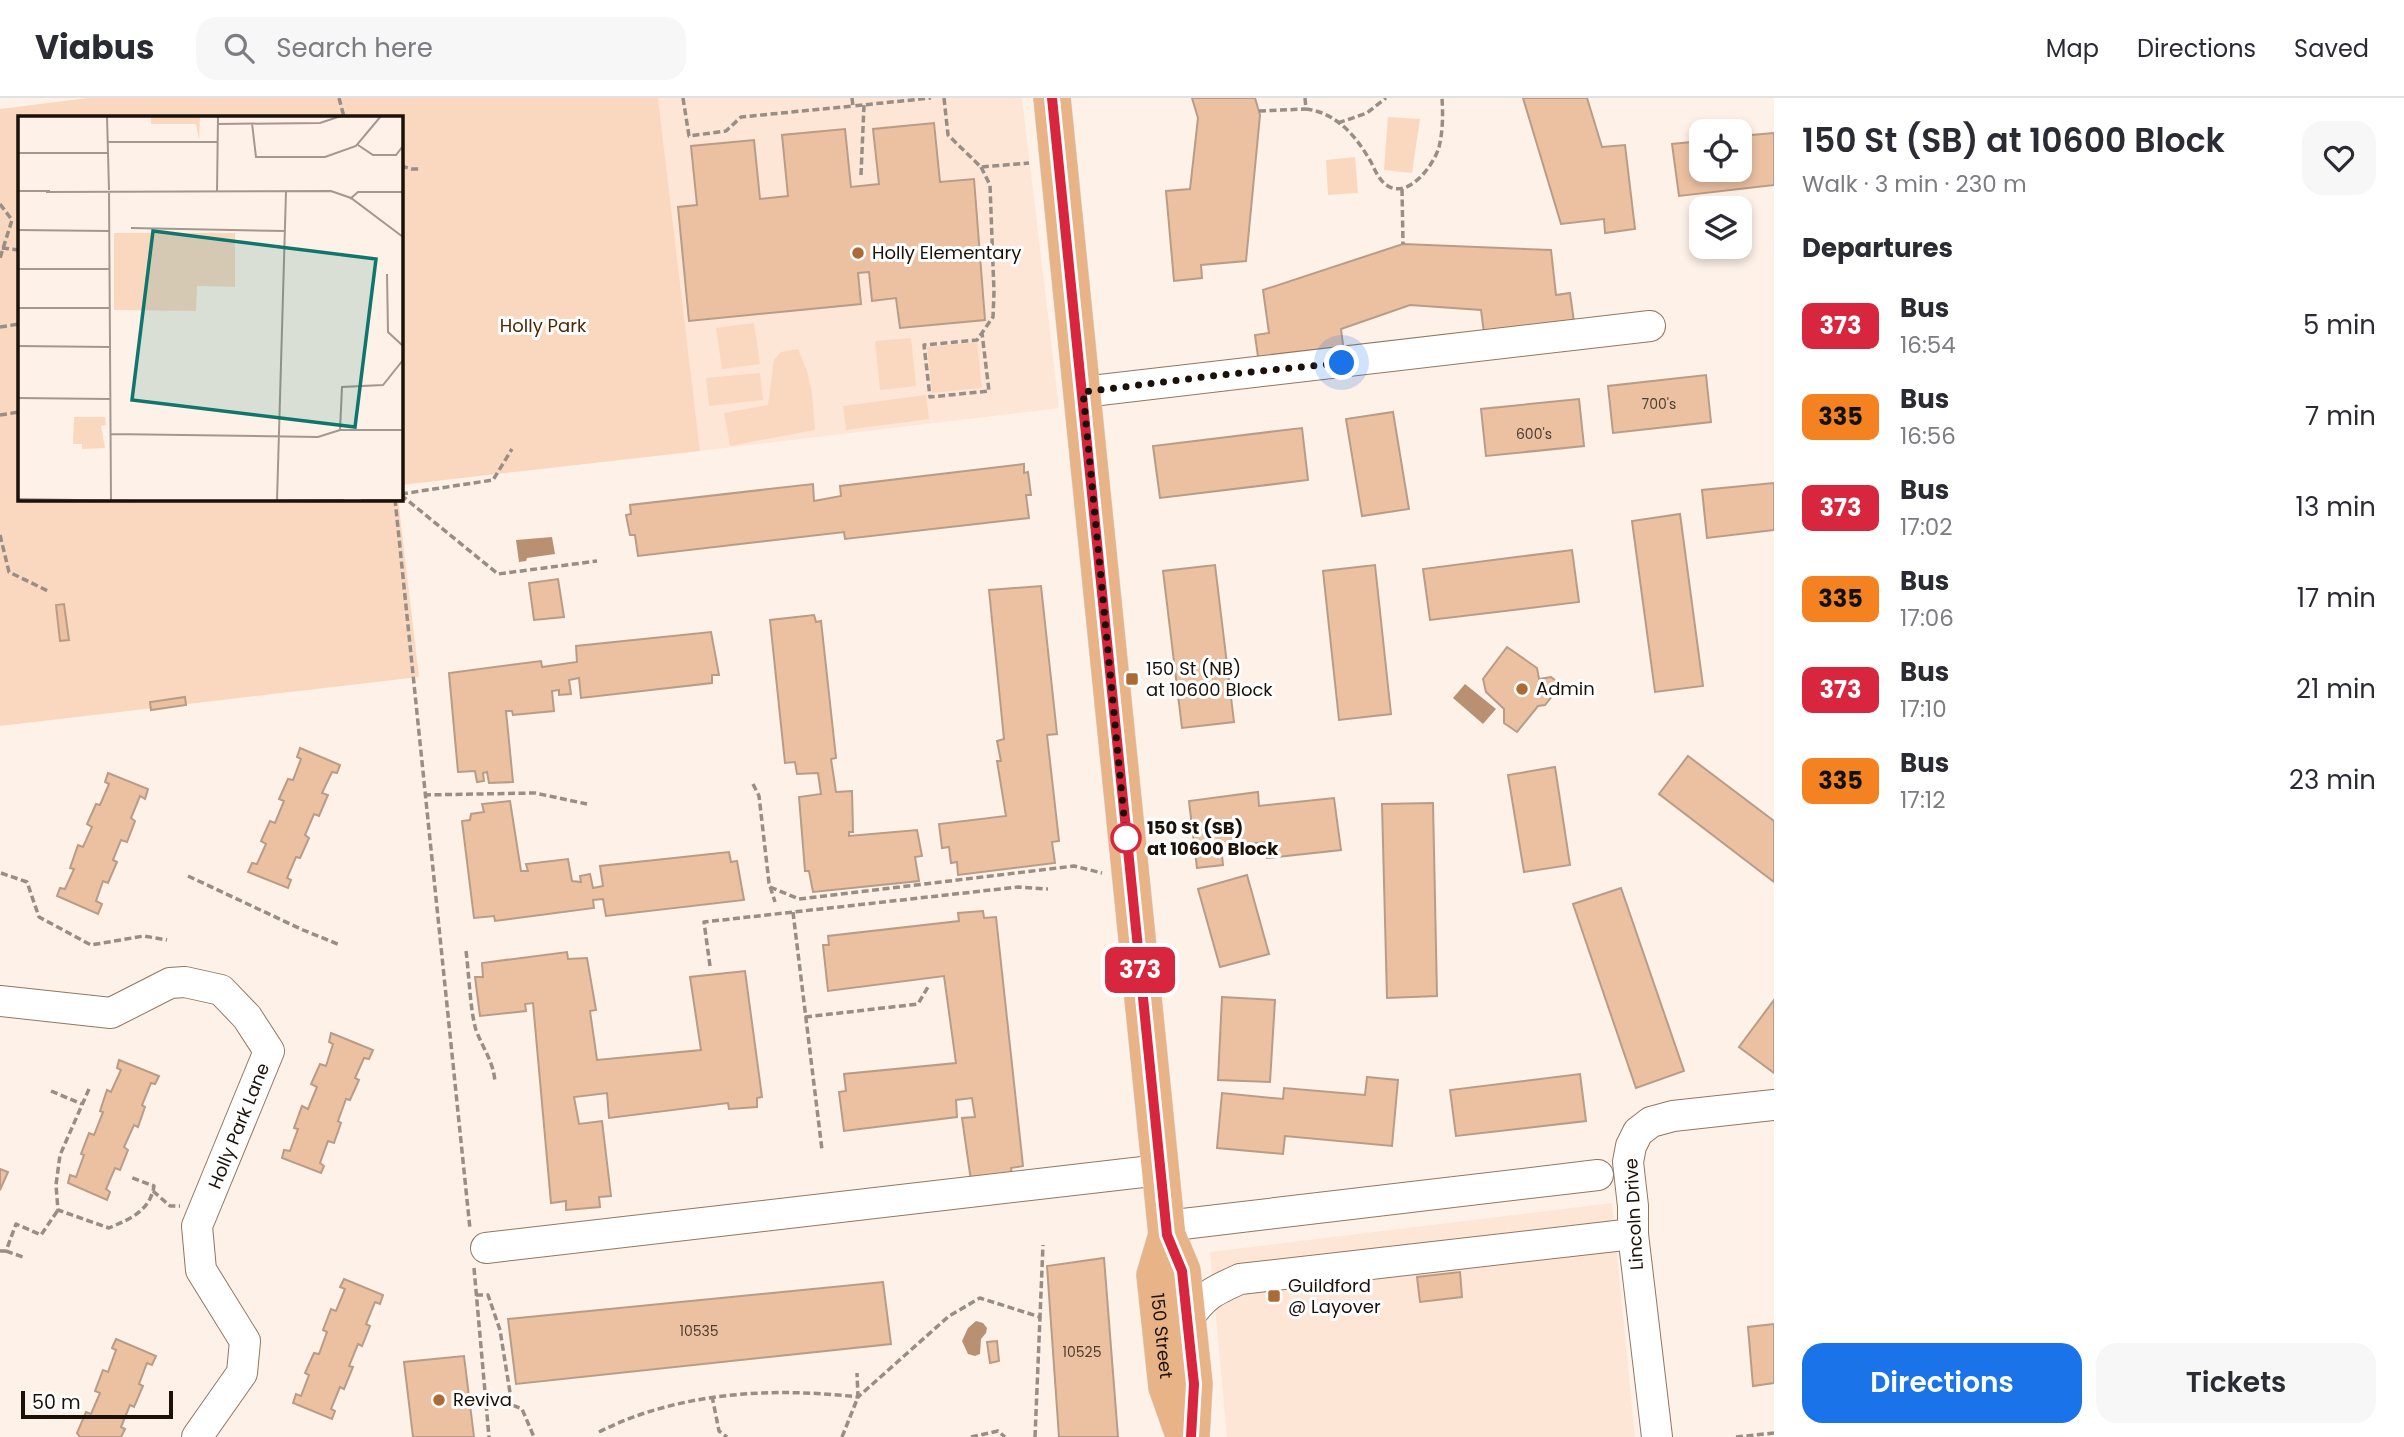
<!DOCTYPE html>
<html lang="en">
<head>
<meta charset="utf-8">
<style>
	:root { --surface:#fff; --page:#f7f7f7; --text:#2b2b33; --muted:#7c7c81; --line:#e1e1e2; --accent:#1a73e8 }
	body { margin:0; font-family:Poppins,sans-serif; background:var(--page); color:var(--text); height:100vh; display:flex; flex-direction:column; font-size:26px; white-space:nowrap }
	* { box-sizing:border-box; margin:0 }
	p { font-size:23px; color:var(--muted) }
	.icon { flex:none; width:38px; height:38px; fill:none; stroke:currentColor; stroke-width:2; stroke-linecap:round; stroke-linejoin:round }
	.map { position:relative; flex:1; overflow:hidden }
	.drawer { display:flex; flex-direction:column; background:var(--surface); width:630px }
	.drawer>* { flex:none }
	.badge { padding:0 14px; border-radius:10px; font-size:24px; line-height:46px }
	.controls { position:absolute; left:1689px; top:21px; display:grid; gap:14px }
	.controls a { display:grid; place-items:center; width:63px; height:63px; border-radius:14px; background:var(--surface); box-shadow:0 4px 10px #0003; font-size:35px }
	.scale { position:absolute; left:21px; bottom:18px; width:152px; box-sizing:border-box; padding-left:7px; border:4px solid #1b1109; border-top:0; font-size:19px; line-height:24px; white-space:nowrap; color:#1b1109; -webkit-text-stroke:5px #fff; paint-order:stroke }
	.you { position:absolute; width:35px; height:35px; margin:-18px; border:5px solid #fff; border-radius:50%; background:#1a73e8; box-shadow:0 0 0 10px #1a73e833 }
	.map>.badge { position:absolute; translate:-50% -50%; box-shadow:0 0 0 4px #fff }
	h2 { padding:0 28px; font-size:26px; line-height:63px }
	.round { display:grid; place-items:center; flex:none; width:74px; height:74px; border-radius:21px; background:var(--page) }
	.overview { display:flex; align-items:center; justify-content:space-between; height:119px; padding:0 28px }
	h1 { font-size:33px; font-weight:600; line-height:52px }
	.primary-button { display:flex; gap:14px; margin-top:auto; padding:14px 28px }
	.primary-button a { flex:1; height:80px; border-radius:21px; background:var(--accent); color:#fff; font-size:28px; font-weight:600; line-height:80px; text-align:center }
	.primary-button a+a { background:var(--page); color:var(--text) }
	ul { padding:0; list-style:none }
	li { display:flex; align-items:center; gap:21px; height:91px; padding:0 28px }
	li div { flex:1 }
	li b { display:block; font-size:26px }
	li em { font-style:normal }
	li .badge { min-width:77px; font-weight:700; text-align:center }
	header { display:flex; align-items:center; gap:42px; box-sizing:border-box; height:98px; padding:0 35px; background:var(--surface); border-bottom:2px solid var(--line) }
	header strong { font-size:33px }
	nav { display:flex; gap:38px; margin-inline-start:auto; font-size:24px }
	.search { width:490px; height:63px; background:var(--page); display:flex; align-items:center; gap:18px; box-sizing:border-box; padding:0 24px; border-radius:21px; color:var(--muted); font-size:26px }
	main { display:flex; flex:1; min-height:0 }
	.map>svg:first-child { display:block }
	.built { fill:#fde6d6 }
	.green { fill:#fad8c0 }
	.water { fill:#b99072 }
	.building { fill:#ecc1a2; stroke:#b99c87; stroke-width:2 }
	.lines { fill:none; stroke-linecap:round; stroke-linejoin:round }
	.minor-casing { stroke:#927662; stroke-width:32 }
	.major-casing { stroke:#d6d4d3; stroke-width:38 }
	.path { stroke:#998e85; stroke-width:3.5; stroke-dasharray:7 3.5; stroke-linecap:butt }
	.minor { stroke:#fff; stroke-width:30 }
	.major { stroke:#e8b386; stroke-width:37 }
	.line-casing { stroke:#fff; stroke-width:16 }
	.line { stroke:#d7263d; stroke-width:10 }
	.walk { stroke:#1b1109; stroke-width:7; stroke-dasharray:0 12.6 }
	.poi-dot { fill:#ac6b36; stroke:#fff; stroke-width:2.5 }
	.stop-dot { fill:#fff; stroke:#d7263d; stroke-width:3.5 }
	.labels { text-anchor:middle; stroke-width:6; stroke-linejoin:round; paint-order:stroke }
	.number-label { font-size:14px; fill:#4f3d2f }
	.poi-label { font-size:18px; fill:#1b1109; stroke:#fff; text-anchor:start }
	.park-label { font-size:18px; fill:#4f2701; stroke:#fff }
	.stop-label { font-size:18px; font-weight:bold; fill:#1b1109; stroke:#fff; text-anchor:start }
	.street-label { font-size:18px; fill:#1b1109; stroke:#fff }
	.inset-road { fill:none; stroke:#a3978f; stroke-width:2 }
	.view { fill:#0f766e; fill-opacity:0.15; stroke:#0f766e; stroke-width:3.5 }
	.inset-edge { fill:none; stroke:#1b1109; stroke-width:3.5 }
</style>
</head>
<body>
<header>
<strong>Viabus</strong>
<div class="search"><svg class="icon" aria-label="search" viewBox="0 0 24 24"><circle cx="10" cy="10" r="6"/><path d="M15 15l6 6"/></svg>Search here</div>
<nav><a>Map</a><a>Directions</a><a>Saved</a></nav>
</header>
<main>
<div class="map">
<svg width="1774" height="1339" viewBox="0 0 1774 1339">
	<rect width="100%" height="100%" fill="#fdf1e8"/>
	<g class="built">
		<polygon points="658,0 1022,0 1059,310 700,353"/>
		<polygon points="1612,1105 1635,1339 1227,1339 1210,1154"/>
	</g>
	<g class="green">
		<polygon points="88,0 658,0 700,353 401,387 401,19 19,19 19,401 398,401 419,579 0,628 0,11"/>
		<polygon points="1388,19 1420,21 1412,75 1384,72"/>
		<polygon points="1355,59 1358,95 1328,97 1326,62"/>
		<polygon points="754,225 760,266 722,271 716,230"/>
		<polygon points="911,240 916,288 880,292 875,243"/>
		<polygon points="977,244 982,290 932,295 927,249"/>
		<polygon points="798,251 807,273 812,294 815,332 730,348 724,315 768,307 774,262 781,254"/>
		<polygon points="760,275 763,302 709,308 706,280"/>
		<polygon points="926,297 929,321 846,332 843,308"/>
	</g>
	<g class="water">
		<polygon points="552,439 555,456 527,460 526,463 519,464 516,442"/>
		<polygon points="1465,586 1496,611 1483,626 1453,600"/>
		<polygon points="976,1223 983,1225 987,1230 986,1235 981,1241 980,1256 975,1258 968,1256 962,1243 968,1230"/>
	</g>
	<g class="building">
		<polygon points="1192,0 1255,0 1260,17 1246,163 1201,167 1202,180 1174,183 1166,93 1190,91 1198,20"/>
		<polygon points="1523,0 1587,0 1602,49 1625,47 1635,131 1605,135 1604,121 1561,126"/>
		<polygon points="934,25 940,84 974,81 985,222 900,230 896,200 872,203 869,174 858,175 861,206 689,223 678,109 697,107 691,48 754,42 760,101 788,98 782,37 845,31 851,89 879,86 873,31"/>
		<polygon points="1774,35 1774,87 1679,98 1672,46 1701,43 1701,72 1740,72 1740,38"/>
		<polygon points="1403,146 1551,152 1556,197 1570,195 1574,224 1484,235 1481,212 1410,207 1341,231 1344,254 1259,266 1255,237 1269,235 1263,192"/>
		<polygon points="1706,277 1711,324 1613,335 1608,288"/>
		<polygon points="1579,301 1584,348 1486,358 1481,311"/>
		<polygon points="1393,314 1409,411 1362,418 1346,321"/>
		<polygon points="1302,330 1308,382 1160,400 1153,348"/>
		<polygon points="1024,366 1024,375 1028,374 1031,397 1026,397 1029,420 845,441 844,434 638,458 635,437 630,437 626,417 631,416 630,407 813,386 814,403 841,398 840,388"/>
		<polygon points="1774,385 1774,432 1707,440 1702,392"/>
		<polygon points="1680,416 1703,588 1655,594 1632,423"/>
		<polygon points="1572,452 1579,504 1430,522 1423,471"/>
		<polygon points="1215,467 1234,624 1182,630 1163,473"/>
		<polygon points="1375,467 1391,616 1339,622 1323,473"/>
		<polygon points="558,481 564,519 534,522 529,485"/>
		<polygon points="1041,488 1057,636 1047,637 1059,743 1052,744 1055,765 958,777 957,764 951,765 949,749 942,750 939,726 1006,718 997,663 1001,663 997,643 1004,641 989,492"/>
		<polygon points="64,506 69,542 60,543 56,507"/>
		<polygon points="814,517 816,524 821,523 836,660 831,661 836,694 852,693 853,734 849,734 849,738 917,732 922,758 915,759 919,783 813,794 809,773 805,773 799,699 821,696 818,675 797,676 795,664 785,665 770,522"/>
		<polygon points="711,534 719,577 712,577 712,585 581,600 579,580 569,582 571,596 559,597 559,592 552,593 554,613 513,617 512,613 506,613 513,684 489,685 487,674 483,675 484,683 477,684 475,673 458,674 449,575 541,563 542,569 577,564 576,548"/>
		<polygon points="1507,549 1537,570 1539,581 1551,579 1561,587 1545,607 1538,608 1517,634 1504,625 1504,611 1486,594 1483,581"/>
		<polygon points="185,599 186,607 151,612 150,604"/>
		<polygon points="300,650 340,667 337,675 332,674 322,695 328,697 319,718 314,716 305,737 309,740 300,760 296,759 287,780 291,782 288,790 248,774 252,765 257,766 266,746 261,743 270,723 275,725 284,703 279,701 288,681 293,682 301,661 297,659"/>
		<polygon points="1688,658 1774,723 1774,784 1659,696"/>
		<polygon points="1555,669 1570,767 1524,774 1508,677"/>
		<polygon points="108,675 148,691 145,701 140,698 131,720 135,723 127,744 121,742 113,762 117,764 108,785 103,783 96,803 102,806 98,816 57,798 60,790 65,791 74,771 70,770 78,747 83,749 92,729 87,726 96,706 100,707 109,686 105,684"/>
		<polygon points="1258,694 1259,708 1334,700 1341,752 1267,760 1265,744 1221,749 1223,767 1197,770 1189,703"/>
		<polygon points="510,703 521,773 528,773 526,766 568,761 572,783 581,784 580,778 590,776 593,790 603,788 600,768 729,754 731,764 737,763 744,802 606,818 603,801 593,802 594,810 495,823 494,818 474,820 462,723 470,722 471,716 484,714 482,706"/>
		<polygon points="1433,705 1437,898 1387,900 1382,706"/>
		<polygon points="1247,777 1269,856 1220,869 1198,791"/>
		<polygon points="1621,790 1684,973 1636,990 1573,806"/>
		<polygon points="983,813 984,820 996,819 1023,1068 1011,1070 1012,1078 971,1083 962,1020 975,1019 972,1000 956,1002 957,1019 844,1033 839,994 846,993 844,976 956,965 944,878 828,893 823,847 829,847 828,838 959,823 958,815"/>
		<polygon points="567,854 568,861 587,860 596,912 590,913 597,962 701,952 690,879 745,873 762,999 757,1000 757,1009 729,1011 728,1005 609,1020 607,995 574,999 579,1026 602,1023 611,1098 599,1099 600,1109 566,1112 566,1103 551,1105 533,905 525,906 526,913 480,918 475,879 483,879 482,865"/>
		<polygon points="1222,899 1275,902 1270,984 1218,982"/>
		<polygon points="1774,902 1774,975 1739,949"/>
		<polygon points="331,935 373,952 369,961 364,960 355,980 359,982 350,1002 346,1001 338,1023 341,1025 334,1045 328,1043 320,1065 324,1068 321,1075 282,1060 284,1052 290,1053 298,1031 294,1030 302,1008 308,1011 317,989 311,986 320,966 326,968 333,946 329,944"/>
		<polygon points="119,962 159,978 155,986 151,985 142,1007 145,1009 138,1029 134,1027 124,1049 128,1052 120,1072 115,1070 106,1091 110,1094 107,1102 68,1085 70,1077 76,1079 84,1057 81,1056 89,1035 94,1037 103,1014 100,1013 107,992 111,994 121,972 117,970"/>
		<polygon points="1580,976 1586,1023 1456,1038 1450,992"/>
		<polygon points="1367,979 1398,982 1392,1048 1285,1038 1283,1056 1217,1050 1222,995 1283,1001 1284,990 1365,997"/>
		<polygon points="0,1071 8,1074 0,1092"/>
		<polygon points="1104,1160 1118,1339 1059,1339 1047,1168"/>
		<polygon points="1460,1174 1462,1199 1420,1204 1417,1179"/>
		<polygon points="344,1181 383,1197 380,1206 375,1204 366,1226 370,1228 362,1248 358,1246 349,1268 353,1269 344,1291 340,1289 331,1311 335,1313 332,1321 293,1305 296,1296 301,1298 309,1277 305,1275 314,1255 319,1256 327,1234 323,1232 331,1211 336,1213 345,1191 340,1189"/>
		<polygon points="883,1184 891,1246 516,1286 508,1221"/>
		<polygon points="1774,1226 1774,1285 1753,1288 1748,1229"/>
		<polygon points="116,1241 156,1258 152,1267 147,1265 139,1286 143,1288 134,1309 130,1307 121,1329 125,1331 121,1339 80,1339 77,1335 86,1314 91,1316 100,1295 95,1293 103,1272 108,1274 116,1252 112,1250"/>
		<polygon points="997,1243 999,1263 990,1265 987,1244"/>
		<polygon points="464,1258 474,1339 413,1339 404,1264"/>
	</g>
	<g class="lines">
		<defs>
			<g id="minor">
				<polyline points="1083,294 1650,228"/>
				<polyline points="0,903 111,915 170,885 185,884 221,892 247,919 269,953 197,1128 201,1172 245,1243 242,1275 197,1339"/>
				<polyline points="1166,1128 1598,1077"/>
				<polyline points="486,1150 1160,1072"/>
				<path d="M1187,1222C1204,1197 1213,1193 1240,1181L1633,1136"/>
				<polyline points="1657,1339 1633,1136 1633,1108 1628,1064 1631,1048 1638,1034 1651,1024 1673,1018 1774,1007"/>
			</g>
			<g id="major">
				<polyline points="1052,0 1167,1137 1182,1173 1194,1286 1191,1339"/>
				<path id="s1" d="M1167,1137L1155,1177L1167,1289L1184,1337"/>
			</g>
		</defs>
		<use href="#minor" class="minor-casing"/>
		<use href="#major" class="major-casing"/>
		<g class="path">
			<polyline points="339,0 344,19"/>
			<polyline points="683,0 689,38 726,33 741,19 853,8"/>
			<polyline points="852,0 853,8 931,0"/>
			<polyline points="944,0 948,37 981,69 1029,65"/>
			<path d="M1305,0L1306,11C1337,15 1356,38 1371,64C1375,72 1378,80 1385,86C1407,104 1434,67 1439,49C1443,33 1443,16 1442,0"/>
			<polyline points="1259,13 1306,11"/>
			<polyline points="1338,25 1367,15 1386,0"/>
			<polyline points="401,68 412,71 420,71"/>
			<polyline points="981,69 990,87 994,194 993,219 977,242 924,247 930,299 989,293 982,235"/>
			<polyline points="861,77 864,7"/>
			<polyline points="1402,91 1403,146"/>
			<polyline points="0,106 12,122 0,160"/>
			<polyline points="2,150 19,152"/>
			<polyline points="0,229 19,226"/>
			<polyline points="0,317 19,314"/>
			<polyline points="401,396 493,382 512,351"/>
			<polyline points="401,397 498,476 597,463"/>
			<polyline points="395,401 470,1131"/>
			<polyline points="0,437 9,474 50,494"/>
			<polyline points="753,686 759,698 769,785 775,804"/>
			<polyline points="424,697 535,695 587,706"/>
			<polyline points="1,775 27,784 39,819 91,847 144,838 167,842"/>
			<polyline points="188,778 303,832 340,847"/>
			<polyline points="770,789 799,801 1074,768 1102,775"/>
			<polyline points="793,814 822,1052"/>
			<path d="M466,853C469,875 470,912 476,932C483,951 494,964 495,985"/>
			<polyline points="710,868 704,824 1018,789 1048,791"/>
			<polyline points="805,919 918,906 928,889"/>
			<path d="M89,991L60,1057L56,1087L58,1112L109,1130C130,1121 150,1113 154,1088L130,1079"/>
			<polyline points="51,993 82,1006"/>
			<polyline points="153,1093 170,1108 180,1108"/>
			<polyline points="0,1153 6,1153 16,1126 41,1137 58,1112"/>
			<polyline points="6,1153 23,1159"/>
			<polyline points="474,1170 489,1339"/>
			<polyline points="476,1197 488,1197 500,1232 512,1307 522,1311 534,1339"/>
			<polyline points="712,1298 719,1333 727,1339"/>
			<path d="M599,1334C678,1294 772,1289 858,1299L949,1218L980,1200L1040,1219L1043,1147"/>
			<polyline points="842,1339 858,1299 857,1275"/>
			<polyline points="971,1339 998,1333 1005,1339"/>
			<polyline points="1035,1339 1040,1219"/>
			<polyline points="1736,1339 1774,1335"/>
		</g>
		<use href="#minor" class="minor"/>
		<use href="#major" class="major"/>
	</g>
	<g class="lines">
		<defs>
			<polyline id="line" points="1052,0 1167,1137 1182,1173 1194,1286 1191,1339"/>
		</defs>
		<use href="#line" class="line-casing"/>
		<use href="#line" class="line"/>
		<polyline class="walk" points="1126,740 1083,294 1212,278 1342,265"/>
	</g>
	<g class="poi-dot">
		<circle cx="858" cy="155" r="7"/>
		<rect x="1125" y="574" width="14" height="14" rx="3.5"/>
		<circle cx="1522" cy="591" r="7"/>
		<rect x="1267" y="1191" width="14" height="14" rx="3.5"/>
		<circle cx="439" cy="1302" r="7"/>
	</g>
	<circle class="stop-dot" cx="1126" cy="740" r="14"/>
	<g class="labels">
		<g class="number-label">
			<text x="1659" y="311">700's</text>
			<text x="1534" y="341">600's</text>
			<text x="699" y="1238">10535</text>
			<text x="1082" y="1259">10525</text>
		</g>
		<g class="poi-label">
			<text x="872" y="161">Holly Elementary</text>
			<text x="1146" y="577">150 St (NB)<tspan x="1146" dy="21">at 10600 Block</tspan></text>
			<text x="1536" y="597">Admin</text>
			<text x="1288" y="1194">Guildford<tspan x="1288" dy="21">@ Layover</tspan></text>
			<text x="453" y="1308">Reviva</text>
		</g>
		<g class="park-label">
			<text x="543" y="234">Holly Park</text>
		</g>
		<g class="stop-label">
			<text x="1147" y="736">150 St (SB)<tspan x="1147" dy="21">at 10600 Block</tspan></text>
		</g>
		<g class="street-label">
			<text transform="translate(239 1028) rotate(-68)" y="6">Holly Park Lane</text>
			<text transform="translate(1634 1116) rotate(-93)" y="6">Lincoln Drive</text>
			<text dy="6" stroke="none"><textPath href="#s1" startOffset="103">150 Street</textPath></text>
		</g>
	</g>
	<g transform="translate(18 18)">
		<rect width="385" height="385" fill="#fdf1e8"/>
		<path d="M133,0H182L181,24L178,8H133ZM96,117H217V171L179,170L178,195L96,194ZM56,301H87L88,309L83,310L87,332L64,333V328H55Z" fill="#fad8c0"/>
		<path class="inset-road" d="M89,0L91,74M234,7L238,41H307L338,30L363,0M199,8L302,7L323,0M89,26H199M340,29L355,39H378L385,30M0,37H90M0,75H32M91,75L93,385M28,76L313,75L333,82L385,121M199,76L200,0M332,83L340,76H385M113,112L267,115M0,114L91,115M0,153H92M369,158L370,216L385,230M0,192H92M0,230L92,231M0,282L92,283M322,314H385M322,314L324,271L365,269L385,244M93,318L300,321L322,314M0,383L116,385M343,384H385M228,385L326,384M259,385L268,76"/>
		<path class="view" d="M135,115L358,143L337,311L114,284Z"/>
		<rect width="385" height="385" class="inset-edge"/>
	</g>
</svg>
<div class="controls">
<a><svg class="icon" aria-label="locate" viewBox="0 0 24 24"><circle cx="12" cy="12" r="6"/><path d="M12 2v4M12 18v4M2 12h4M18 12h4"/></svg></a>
<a><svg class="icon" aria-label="layers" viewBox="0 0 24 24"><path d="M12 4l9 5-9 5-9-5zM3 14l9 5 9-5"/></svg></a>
</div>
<div class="scale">50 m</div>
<div class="you" style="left:1342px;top:265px"></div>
<b class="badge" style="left:1140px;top:872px;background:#d7263d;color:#fff">373</b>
</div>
<section class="drawer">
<div class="overview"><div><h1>150 St (SB) at 10600 Block</h1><p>Walk · 3 min · 230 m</p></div><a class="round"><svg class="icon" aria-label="heart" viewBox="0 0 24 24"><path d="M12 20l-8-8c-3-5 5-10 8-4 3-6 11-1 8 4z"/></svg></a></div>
<h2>Departures</h2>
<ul>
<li><span class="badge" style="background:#d7263d;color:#fff">373</span><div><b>Bus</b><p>16:54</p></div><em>5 min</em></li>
<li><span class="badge" style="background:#f58220;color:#111">335</span><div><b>Bus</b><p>16:56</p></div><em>7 min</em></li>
<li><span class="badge" style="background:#d7263d;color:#fff">373</span><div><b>Bus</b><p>17:02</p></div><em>13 min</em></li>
<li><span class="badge" style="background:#f58220;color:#111">335</span><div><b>Bus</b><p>17:06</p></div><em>17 min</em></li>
<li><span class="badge" style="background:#d7263d;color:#fff">373</span><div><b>Bus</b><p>17:10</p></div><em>21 min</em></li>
<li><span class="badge" style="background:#f58220;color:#111">335</span><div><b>Bus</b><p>17:12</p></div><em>23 min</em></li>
</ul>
<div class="primary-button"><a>Directions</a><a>Tickets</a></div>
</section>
</main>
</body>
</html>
